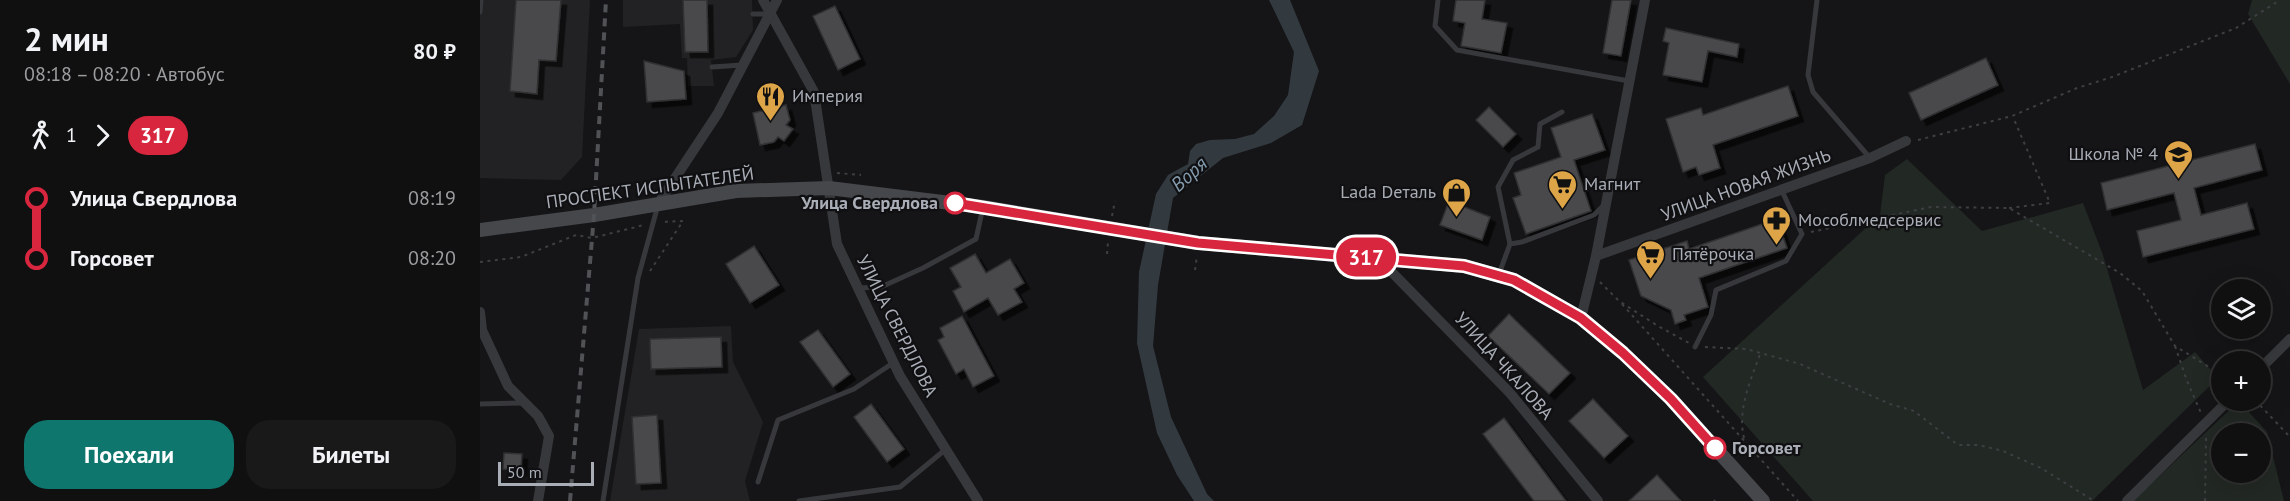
<!DOCTYPE html>
<html lang="ru">
<head>
<meta charset="utf-8">
<style>
	:root { --surface:#101011; --page:#19191a; --text:#f1f3f6; --muted:#9c9d9f; --line:#303031; --accent:#0f766e }
	body { margin:0; font-family:"PT Sans",sans-serif; background:var(--page); color:var(--text); height:100vh; display:flex; flex-direction:column; font-size:22px; white-space:nowrap }
	* { box-sizing:border-box; margin:0 }
	p { font-size:20px; color:var(--muted) }
	.icon { flex:none; width:33px; height:33px; fill:none; stroke:currentColor; stroke-width:2; stroke-linecap:round; stroke-linejoin:round }
	.map { position:relative; flex:1; overflow:hidden }
	.panel { display:flex; flex-direction:column; background:var(--surface); width:480px }
	.panel>* { flex:none }
	.badge { padding:0 12px; border-radius:20px; font-size:21px; line-height:39px }
	.buttons { position:absolute; left:1731px; top:279px; display:grid; gap:12px }
	.buttons a { display:grid; place-items:center; width:60px; height:60px; border-radius:50%; background:var(--surface); box-shadow:0 6px 24px #0002,0 0 0 2px var(--line); font-size:30px }
	.scale { position:absolute; left:18px; bottom:15px; width:96px; box-sizing:border-box; padding-left:6px; border:3px solid #a9adb6; border-top:0; font-size:16px; line-height:21px; white-space:nowrap; color:#a9adb6; -webkit-text-stroke:4px #101012; paint-order:stroke }
	.map>.badge { position:absolute; translate:-50% -50%; box-shadow:0 0 0 3px #fff }
	.legs { display:flex; align-items:center; gap:9px; height:66px; padding:0 24px; font-size:20px }
	.legs p { margin-inline-start:auto }
	.overview { display:flex; align-items:center; justify-content:space-between; height:102px; padding:0 24px }
	h1 { font-size:33px; font-weight:600; line-height:45px }
	.button { display:flex; gap:12px; margin-top:auto; padding:12px 24px }
	.button a { flex:1; height:69px; border-radius:24px; background:var(--accent); color:#fff; font-size:24px; font-weight:600; line-height:69px; text-align:center }
	.button a+a { background:var(--page); color:var(--text) }
	ul { padding:0 24px; list-style:none }
	li { display:flex; align-items:center; gap:21px; height:60px; font-size:22px }
	li i { display:grid; place-items:center; width:9px; height:100%; margin:0 8px; background:currentColor }
	li i::after { content:''; width:15px; height:15px; margin:-8px; border:4px solid; border-radius:50%; background:var(--surface) }
	li p { margin-inline-start:auto }
	li:first-child i { background:linear-gradient(#0000 50%,currentColor 0) }
	li:last-child i { background:linear-gradient(currentColor 50%,#0000 0) }
	main { display:flex; flex:1; min-height:0 }
	.map>svg:first-child { display:block }
	.built { fill:#222224 }
	.green { fill:#222823; fill-rule:evenodd }
	.water { fill:#323a40 }
	.building { fill:#48494c; stroke:#303033; stroke-width:1.5; filter:url(#shadow) }
	.lines { fill:none; stroke-linecap:round; stroke-linejoin:round }
	.path { stroke:#3d3f42; stroke-width:2; stroke-dasharray:3 4.5; stroke-linecap:butt }
	.service { stroke:#37383b; stroke-width:5 }
	.minor { stroke:#37383b; stroke-width:10 }
	.secondary { stroke:#45474b; stroke-width:14 }
	.rail { stroke:#505256; stroke-width:4; stroke-dasharray:8 6; stroke-linecap:butt }
	.line-1-casing { stroke:#fff; stroke-width:14 }
	.line-1 { stroke:#d7263d; stroke-width:9 }
	.stop-1-dot { fill:#fff; stroke:#d7263d; stroke-width:3 }
	.labels { text-anchor:middle; stroke-width:4.5; stroke-linejoin:round; paint-order:stroke }
	.poi-label { font-size:18px; fill:#a9adb6; stroke:#101012; text-anchor:start }
	.street-label { font-size:18px; fill:#a9adb6; stroke:#101012 }
	.stop-label { font-size:18px; font-weight:bold; fill:#a9adb6; stroke:#101012; text-anchor:end }
	.water-label { font-size:20px; font-style:italic; fill:#849bad; stroke:#101012 }
</style>
</head>
<body>
<main>
<section class="panel">
<div class="overview"><div><h1>2 мин</h1><p>08:18 – 08:20 · Автобус</p></div><b>80 ₽</b></div>
<div class="legs"><svg class="icon" aria-label="walk" viewBox="0 0 24 24"><circle cx="13" cy="4" r="2"/><path d="M13 8l-2 6 4 7M11 14l-3 7M7 12l3-4h3l4 4"/></svg>1<svg class="icon" aria-label="forward" viewBox="0 0 24 24"><path d="M9 5l7 7-7 7"/></svg><b class="badge" style="background:#d7263d;color:#fff">317</b></div>
<ul>
<li><i style="color:#d7263d"></i><b>Улица Свердлова</b><p>08:19</p></li>
<li><i style="color:#d7263d"></i><b>Горсовет</b><p>08:20</p></li>
</ul>
<div class="button"><a>Поехали</a><a>Билеты</a></div>
</section>
<div class="map">
<svg width="1810" height="501" viewBox="0 0 1810 501">
	<defs>
		<filter id="shadow"><feDropShadow dx="5.5" dy="5.5" stdDeviation="0" flood-color="#0009"/></filter>
	</defs>
	<rect width="100%" height="100%" fill="#151517"/>
	<g class="built">
		<polygon points="0,0 110,0 102,157 81,180 0,178"/>
		<polygon points="143,0 272,0 273,30 256,57 231,60 234,86 208,86 207,58 202,58 200,24 143,27"/>
		<polygon points="251,326 253,362 283,422 265,481 270,501 130,501 159,329"/>
	</g>
	<g class="green">
		<polygon points="1772,0 1810,0 1810,84 1768,14"/>
		<polygon points="1427,159 1502,231 1603,203 1623,255 1663,390 1715,352 1738,378 1612,501 1333,501 1223,377 1400,215 1405,175"/>
		<path d="M1759,401L1787,432L1804,501H1653ZM1742,434H1780V472H1742Z"/>
	</g>
	<polygon class="water" points="789,0 810,0 839,71 822,125 791,143 743,158 693,198 678,285 673,346 691,417 727,494 734,501 714,501 697,475 677,433 657,343 659,272 676,194 688,175 708,164 710,151 716,144 730,140 755,139 774,134 794,116 808,95 814,52"/>
	<g class="building">
		<polygon points="36,0 81,0 76,61 59,60 57,94 30,91"/>
		<polygon points="203,0 227,0 228,52 205,52"/>
		<polygon points="976,0 1005,0 1002,19 1027,23 1021,53 981,46 985,23 973,21"/>
		<polygon points="1132,0 1151,0 1141,56 1123,53"/>
		<polygon points="355,6 380,59 358,70 333,16"/>
		<polygon points="1186,28 1259,44 1257,57 1228,51 1222,82 1183,75 1189,43 1183,41"/>
		<polygon points="1506,58 1518,85 1441,120 1429,93"/>
		<polygon points="164,61 204,71 206,99 167,102"/>
		<polygon points="1308,86 1318,116 1233,145 1240,168 1219,175 1216,167 1203,172 1186,119 1221,108 1223,115"/>
		<polygon points="306,105 310,120 306,125 313,129 304,141 298,137 294,142 280,145 273,113"/>
		<polygon points="1009,107 1036,134 1023,147 996,120"/>
		<polygon points="1112,114 1125,150 1094,160 1111,211 1046,234 1033,198 1041,195 1034,173 1081,157 1071,128"/>
		<polygon points="1775,144 1782,170 1714,188 1721,215 1767,203 1774,229 1663,257 1657,231 1701,220 1694,193 1627,210 1621,183"/>
		<polygon points="969,201 1010,217 1002,240 960,225"/>
		<polygon points="1297,219 1307,248 1219,278 1228,307 1204,315 1206,320 1195,324 1191,310 1161,296 1149,260 1207,241 1209,249"/>
		<polygon points="274,246 299,285 270,303 246,264"/>
		<polygon points="495,254 506,273 530,259 544,283 534,289 542,302 518,315 508,298 484,312 473,291 481,287 470,268"/>
		<polygon points="1029,314 1090,373 1069,394 1008,336"/>
		<polygon points="482,316 514,376 493,387 484,369 476,374 458,340 464,337 460,328"/>
		<polygon points="338,330 370,374 353,387 320,342"/>
		<polygon points="241,337 242,367 171,369 170,339"/>
		<polygon points="1113,399 1148,436 1124,458 1089,421"/>
		<polygon points="391,404 424,449 407,462 374,417"/>
		<polygon points="177,415 181,483 156,484 152,417"/>
		<polygon points="1024,418 1086,501 1054,501 1003,434"/>
		<polygon points="24,453 42,454 41,470 23,469"/>
		<polygon points="1177,475 1201,501 1149,501"/>
	</g>
	<g class="lines">
		<g class="path">
			<polyline points="1438,140 1532,116 1597,88 1632,77 1756,28 1800,0"/>
			<polyline points="357,173 381,175"/>
			<polyline points="1529,208 1570,203 1533,117"/>
			<polyline points="632,216 635,201"/>
			<polyline points="1331,232 1451,207 1529,208 1640,273 1662,291 1695,346 1742,375"/>
			<polyline points="627,254 628,242"/>
			<polyline points="0,262 41,257 96,235 112,238 164,225"/>
			<polyline points="715,270 717,255"/>
			<polyline points="170,271 203,221 181,222"/>
			<polyline points="1120,282 1139,301 1178,326 1209,343"/>
			<polyline points="1142,304 1318,501"/>
			<polyline points="1695,346 1707,381 1721,413"/>
			<polyline points="1225,347 1266,349 1320,364 1410,404 1434,411 1478,445 1499,445 1523,451 1561,468 1614,501"/>
			<polyline points="1775,400 1810,437"/>
			<path d="M1264,438C1257,409 1271,380 1280,354"/>
			<polyline points="1234,501 1235,500"/>
			<polyline points="1725,501 1726,438"/>
		</g>
		<g class="service">
			<polyline points="958,0 955,26 977,50 1149,81"/>
			<polyline points="1337,0 1328,75 1333,92 1390,158"/>
			<polyline points="0,12 1,0"/>
			<polyline points="273,14 289,14"/>
			<polyline points="232,67 262,65"/>
			<polyline points="1030,244 1042,242 1114,215 1124,205"/>
			<polyline points="1019,274 1030,244 1018,187 1033,160 1058,147 1060,124 1082,112"/>
			<polyline points="378,288 401,287 443,268 496,239 503,207"/>
			<polyline points="1215,347 1231,315 1236,290 1306,261 1322,234 1302,191"/>
			<polyline points="0,404 43,403"/>
			<polyline points="278,482 298,420 374,389 413,363"/>
			<polyline points="123,501 158,278 178,205"/>
			<polyline points="319,501 420,487 466,449"/>
		</g>
		<g class="minor">
			<polyline points="283,0 334,92 357,244 420,376 498,501"/>
			<polyline points="178,204 238,113 297,0"/>
			<polyline points="1116,256 1165,0"/>
			<polyline points="899,259 1030,393 1118,501"/>
			<polyline points="0,312 2,330 28,386 58,416 69,436 58,501"/>
			<polyline points="1101,318 1116,256 1390,158 1426,141"/>
			<polyline points="1780,369 1810,339"/>
			<polyline points="1647,501 1749,400"/>
		</g>
		<polyline class="secondary" points="0,230 114,215 256,191 349,188 503,207 718,243 984,266 1034,280 1101,318 1143,353 1191,399 1283,501"/>
		<polyline class="rail" points="90,501 114,215 126,0"/>
	</g>
	<g class="lines">
		<defs>
			<polyline id="line-1" points="475,203 718,243 984,266 1034,280 1101,318 1143,353 1191,399 1235,448"/>
		</defs>
		<use href="#line-1" class="line-1-casing"/>
		<use href="#line-1" class="line-1"/>
	</g>
	<defs>
		<symbol id="restaurant-pin" viewBox="-11 -11 22 30"><path d="M0 17L-7.5 6A9.5 9.5 0 1 1 7.5 6Z" fill="#dda547" stroke="#101012"/><path d="M-5-6h1v4h1v-4h1v4h1v-4h1v5L-1.5 .5V6h-2V.5L-5-1ZM5-6V6H3V1.5H1.5Q1.5-4 5-6Z" fill="#111"/></symbol>
		<symbol id="school-pin" viewBox="-11 -11 22 30"><path d="M0 17L-7.5 6A9.5 9.5 0 1 1 7.5 6Z" fill="#dda547" stroke="#101012"/><path d="M0-5L7-2L0 1L-7-2ZM-4 1L0 2.5L4 1V4Q0 6-4 4Z" fill="#111"/></symbol>
		<symbol id="supermarket-pin" viewBox="-11 -11 22 30"><path d="M0 17L-7.5 6A9.5 9.5 0 1 1 7.5 6Z" fill="#dda547" stroke="#101012"/><path d="M-6-5.5h2.5l.6 2H6L4.5 2H-2.5L-4.4-4H-6ZM-1.5 3.2a1.3 1.3 0 1 0 .1 0ZM3 3.2a1.3 1.3 0 1 0 .1 0Z" fill="#111"/></symbol>
		<symbol id="shop-pin" viewBox="-11 -11 22 30"><path d="M0 17L-7.5 6A9.5 9.5 0 1 1 7.5 6Z" fill="#dda547" stroke="#101012"/><path d="M-5-2.5h2.3a2.7 3.5 0 0 1 5.4 0H5L5.5 6h-11ZM-1.5-2.5h3a1.5 2.3 0 0 0-3 0Z" fill="#111"/></symbol>
		<symbol id="pharmacy-pin" viewBox="-11 -11 22 30"><path d="M0 17L-7.5 6A9.5 9.5 0 1 1 7.5 6Z" fill="#dda547" stroke="#101012"/><path d="M-2-6h4v4h4v4h-4v4h-4v-4h-4v-4h4Z" fill="#111"/></symbol>
	</defs>
	<g fill-rule="evenodd">
		<use href="#restaurant-pin" x="274" y="80" width="33" height="45"/>
		<use href="#school-pin" x="1682" y="138" width="33" height="45"/>
		<use href="#supermarket-pin" x="1066" y="168" width="33" height="45"/>
		<use href="#shop-pin" x="960" y="176" width="33" height="45"/>
		<use href="#pharmacy-pin" x="1280" y="204" width="33" height="45"/>
		<use href="#supermarket-pin" x="1154" y="238" width="33" height="45"/>
	</g>
	<g class="stop-1-dot">
		<circle cx="475" cy="203" r="10"/>
		<circle cx="1235" cy="448" r="10"/>
	</g>
	<g class="labels">
		<g class="poi-label">
			<text x="312" y="102">Империя</text>
			<text x="1678" y="160" text-anchor="end">Школа № 4</text>
			<text x="1104" y="190">Магнит</text>
			<text x="956" y="198" text-anchor="end">Lada Dеталь</text>
			<text x="1318" y="226">Мособлмедсервис</text>
			<text x="1192" y="260">Пятёрочка</text>
		</g>
		<g class="street-label">
			<text transform="translate(1266 185) rotate(-20)" y="6">УЛИЦА НОВАЯ ЖИЗНЬ</text>
			<text transform="translate(170 188) rotate(-8)" y="6">ПРОСПЕКТ ИСПЫТАТЕЛЕЙ</text>
			<text transform="translate(417 326) rotate(63)" y="6">УЛИЦА СВЕРДЛОВА</text>
			<text transform="translate(1024 366) rotate(48)" y="6">УЛИЦА ЧКАЛОВА</text>
		</g>
		<g class="stop-label">
			<text x="458" y="209">Улица Свердлова</text>
			<text x="1252" y="454" text-anchor="start">Горсовет</text>
		</g>
		<g class="water-label">
			<text transform="translate(709 174) rotate(-42)" y="7">Воря</text>
		</g>
	</g>
</svg>
<div class="buttons">
<a><svg class="icon" aria-label="layers" viewBox="0 0 24 24"><path d="M12 4l9 5-9 5-9-5zM3 14l9 5 9-5"/></svg></a>
<a>+</a>
<a>−</a>
</div>
<div class="scale">50 m</div>
<b class="badge" style="left:886px;top:257px;background:#d7263d;color:#fff">317</b>
</div>
</main>
</body>
</html>
